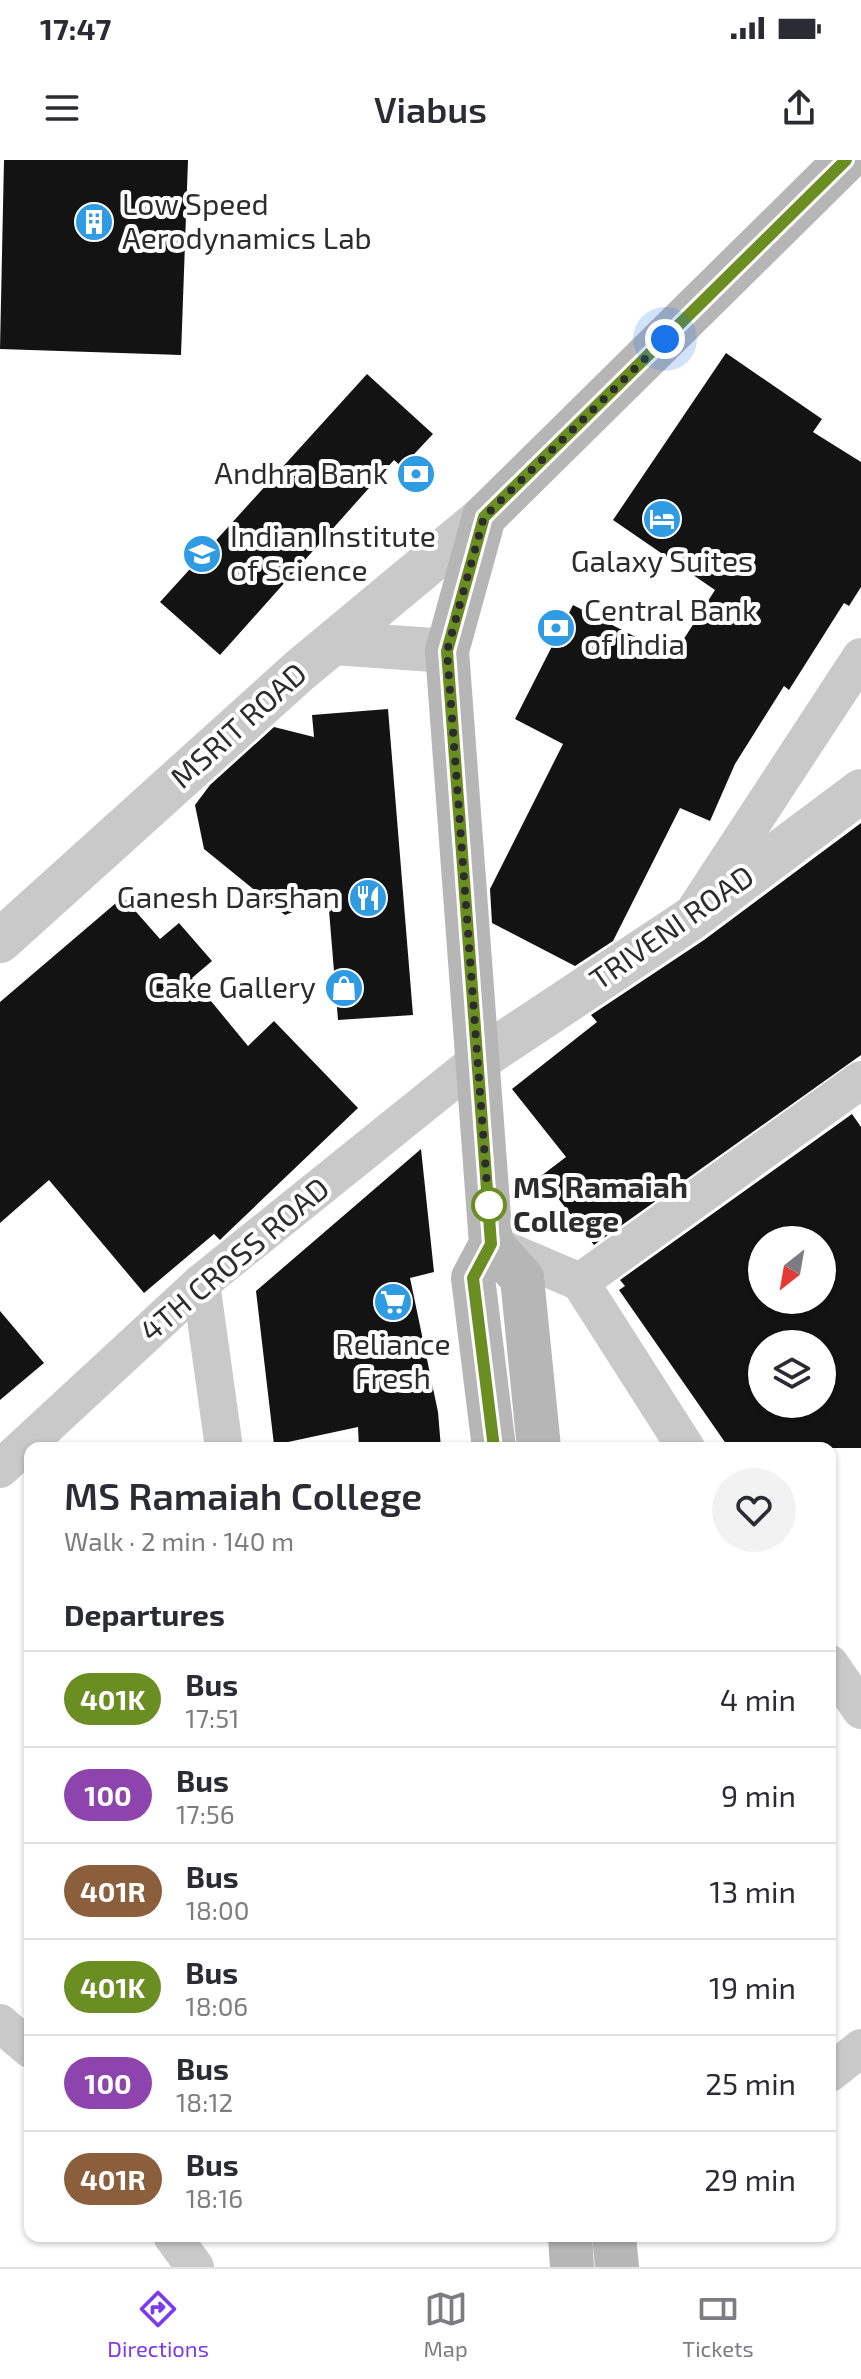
<!DOCTYPE html>
<html lang="en">
<head>
<meta charset="utf-8">
<style>
	:root { --surface:#fff; --page:#f2f2f3; --text:#2b2b33; --muted:#7c7c81; --line:#e1e1e2; --accent:#7c3aed }
	body { margin:0; font-family:"Exo 2",sans-serif; background:var(--page); color:var(--text); height:100vh; display:flex; flex-direction:column; font-size:30px; white-space:nowrap }
	* { box-sizing:border-box; margin:0 }
	p { font-size:26px; color:var(--muted) }
	.icon { flex:none; width:44px; height:44px; fill:none; stroke:currentColor; stroke-width:2; stroke-linecap:round; stroke-linejoin:round }
	.map { position:relative; flex:1; overflow:hidden }
	.side { position:absolute; left:24px; top:1282px; width:812px; height:800px; display:flex; flex-direction:column; background:var(--surface); border-radius:16px; box-shadow:0 2px 6px #0004 }
	.side>* { flex:none }
	.badge { padding:0 16px; border-radius:26px; font-size:28px; line-height:52px }
	.needle { width:52px; rotate:211deg }
	.buttons { position:absolute; left:748px; top:1066px; display:grid; gap:16px }
	.buttons a { display:grid; place-items:center; width:88px; height:88px; border-radius:50%; background:var(--surface); box-shadow:0 2px 6px #0004; font-size:40px }
	.you { position:absolute; width:40px; height:40px; margin:-20px; border:6px solid #fff; border-radius:50%; background:#1a73e8; box-shadow:0 0 0 12px #1a73e833 }
	.map>.badge { position:absolute; translate:-50% -50%; box-shadow:0 0 0 4px #fff }
	h2 { padding:0 40px; font-size:30px; line-height:72px }
	.round { display:grid; place-items:center; flex:none; width:84px; height:84px; border-radius:42px; background:var(--page) }
	.head { display:flex; align-items:center; justify-content:space-between; height:136px; padding:0 40px }
	h1 { font-size:38px; font-weight:600; line-height:60px }
	ul { padding:0; list-style:none }
	li { display:flex; align-items:center; gap:24px; height:96px; padding:0 40px; border-top:2px solid var(--line) }
	li div { flex:1 }
	li b { display:block; font-size:30px }
	li em { font-style:normal }
	li .badge { min-width:88px; font-weight:700; text-align:center }
	.status { display:flex; justify-content:space-between; align-items:center; height:56px; padding:0 40px; background:var(--surface); direction:ltr }
	.status svg { height:22px; fill:currentColor }
	header { display:flex; justify-content:space-between; align-items:center; height:104px; padding:0 40px; background:var(--surface); font-size:36px; font-weight:600 }
	.menu { display:flex; justify-content:space-around; align-items:center; height:112px; border-top:2px solid var(--line); background:var(--surface); font-size:22px; color:var(--muted) }
	.menu a { display:grid; justify-items:center; gap:4px }
	.menu .on { color:var(--accent) }
	.map>svg:first-child { display:block }
	.building { fill:#131313; fill-rule:evenodd }
	.lines { fill:none; stroke-linecap:round; stroke-linejoin:round }
	.minor { stroke:#c9c9c9; stroke-width:38 }
	.tertiary { stroke:#c9c9c9; stroke-width:44 }
	.secondary { stroke:#b6b6b6; stroke-width:44 }
	.line-casing { stroke:#fff; stroke-width:18 }
	.line { stroke:#6b8e23; stroke-width:12 }
	.walk { stroke:#2c2c2c; stroke-width:8; stroke-dasharray:0 14.4 }
	.stop-dot { fill:#fff; stroke:#6b8e23; stroke-width:4 }
	.labels { text-anchor:middle; stroke-width:8; stroke-linejoin:round; paint-order:stroke }
	.poi-label { font-size:30px; fill:#2c2c2c; stroke:#fff; text-anchor:start }
	.street-label { font-size:30px; fill:#2c2c2c; stroke:#fff }
	.stop-label { font-size:30px; font-weight:bold; fill:#2c2c2c; stroke:#fff; text-anchor:start }
</style>
</head>
<body>
<div class="status"><b>17:47</b><svg viewBox="0 0 49 12"><path d="M0 12V9h3v3zM5 12V6h3v6zM10 12V3h3v9zM15 12V0h3v12zM26 1h20v11H26zM47 4h2v5h-2z"/></svg></div>
<header><svg class="icon" aria-label="menu" viewBox="0 0 24 24"><path d="M4 6h16M4 12h16M4 18h16"/></svg>Viabus<svg class="icon" aria-label="share" viewBox="0 0 24 24"><path d="M12 15V3M7 8l5-5 5 5M5 13v7h14v-7"/></svg></header>
<div class="map">
<svg width="861" height="2107" viewBox="0 0 861 2107">
	<rect width="100%" height="100%" fill="#fff"/>
	<g class="building">
		<polygon points="4,0 188,0 181,195 0,189"/>
		<polygon points="726,193 822,259 813,272 861,302 861,427 849,446 844,443 789,530 784,526 735,604 710,661 680,648 613,781 575,806 492,763 490,729 563,584 515,559 573,445 673,496 715,430 613,360"/>
		<polygon points="367,214 433,274 402,307 394,300 220,495 160,442"/>
		<polygon points="388,549 413,855 338,860 328,738 285,755 204,689 195,645 210,625 274,567 314,577 312,555"/>
		<polygon points="861,663 861,895 594,1085 541,1016 566,997 512,929 597,862 591,855 704,780"/>
		<polygon points="123,737 160,779 179,763 212,801 192,818 248,886 274,861 358,948 224,1076 220,1080 214,1074 144,1133 49,1020 0,1063 0,842"/>
		<path d="M852,954L861,967V1288H729L619,1130L625,1126L620,1120ZM762,1080H822V1140H762ZM762,1184H822V1244H762Z"/>
		<polygon points="421,989 434,1112 410,1118 438,1252 441,1288 359,1288 358,1267 274,1285 256,1131"/>
		<polygon points="0,1151 44,1203 0,1240"/>
	</g>
	<g class="lines">
		<g class="minor">
			<polyline points="696,749 861,497"/>
			<polyline points="491,1084 580,1122"/>
			<polyline points="580,1122 861,920"/>
			<polyline points="580,1122 686,1288"/>
			<polyline points="201,1123 224,1288"/>
			<polyline points="0,1309 201,1123 478,900"/>
			<polyline points="830,1504 861,1550"/>
			<polyline points="0,1863 30,1889"/>
			<polyline points="830,1913 861,1888"/>
			<polyline points="172,2076 195,2107"/>
		</g>
		<g class="tertiary">
			<polyline points="334,483 447,491"/>
			<polyline points="0,781 299,511 484,357"/>
			<polyline points="478,900 689,760 861,631"/>
		</g>
		<g class="secondary">
			<polyline points="491,1084 522,1118 539,1288"/>
			<polyline points="494,1288 473,1118 491,1084 447,491 484,357 846,0"/>
			<polyline points="570,2076 572,2107"/>
			<polyline points="614,2076 617,2107"/>
		</g>
	</g>
	<g class="lines">
		<defs>
			<polyline id="line" points="494,1288 473,1118 491,1084 447,491 484,357 846,0"/>
		</defs>
		<use href="#line" class="line-casing"/>
		<use href="#line" class="line"/>
		<polyline class="walk" points="489,1045 489,1053 447,491 484,357 665,179"/>
	</g>
	<defs>
		<symbol id="building-disc" viewBox="-11 -11 22 22"><circle r="9.5" fill="#2e9be2" stroke="#fff"/><path d="M-4-6H4V6H1V3H-1V6H-4ZM-2.5-4.3h1.7v1.8h-1.7ZM.8-4.3h1.7v1.8H.8ZM-2.5-1h1.7V.8h-1.7ZM.8-1h1.7V.8H.8Z" fill="#fff"/></symbol>
		<symbol id="bank-disc" viewBox="-11 -11 22 22"><circle r="9.5" fill="#2e9be2" stroke="#fff"/><path d="M-6-4H6V4H-6ZM0-2.3a2.3 2.3 0 1 0 0 4.6a2.3 2.3 0 1 0 0-4.6Z" fill="#fff"/></symbol>
		<symbol id="hotel-disc" viewBox="-11 -11 22 22"><circle r="9.5" fill="#2e9be2" stroke="#fff"/><path d="M-6-4.5h1.5V1H6V5H4.5V3h-9V5H-6ZM-4 0a1.8 1.8 0 1 1 3.6 0ZM.5 0V-2.5h3Q6-2.5 6 0Z" fill="#fff"/></symbol>
		<symbol id="university-disc" viewBox="-11 -11 22 22"><circle r="9.5" fill="#2e9be2" stroke="#fff"/><path d="M0-5L7-2L0 1L-7-2ZM-4 1L0 2.5L4 1V4Q0 6-4 4Z" fill="#fff"/></symbol>
		<symbol id="restaurant-disc" viewBox="-11 -11 22 22"><circle r="9.5" fill="#2e9be2" stroke="#fff"/><path d="M-5-6h1v4h1v-4h1v4h1v-4h1v5L-1.5 .5V6h-2V.5L-5-1ZM5-6V6H3V1.5H1.5Q1.5-4 5-6Z" fill="#fff"/></symbol>
		<symbol id="shop-disc" viewBox="-11 -11 22 22"><circle r="9.5" fill="#2e9be2" stroke="#fff"/><path d="M-5-2.5h2.3a2.7 3.5 0 0 1 5.4 0H5L5.5 6h-11ZM-1.5-2.5h3a1.5 2.3 0 0 0-3 0Z" fill="#fff"/></symbol>
		<symbol id="supermarket-disc" viewBox="-11 -11 22 22"><circle r="9.5" fill="#2e9be2" stroke="#fff"/><path d="M-6-5.5h2.5l.6 2H6L4.5 2H-2.5L-4.4-4H-6ZM-1.5 3.2a1.3 1.3 0 1 0 .1 0ZM3 3.2a1.3 1.3 0 1 0 .1 0Z" fill="#fff"/></symbol>
	</defs>
	<g fill-rule="evenodd">
		<use href="#building-disc" x="72" y="40" width="44" height="44"/>
		<use href="#bank-disc" x="394" y="292" width="44" height="44"/>
		<use href="#hotel-disc" x="640" y="337" width="44" height="44"/>
		<use href="#university-disc" x="180" y="372" width="44" height="44"/>
		<use href="#bank-disc" x="534" y="446" width="44" height="44"/>
		<use href="#restaurant-disc" x="346" y="716" width="44" height="44"/>
		<use href="#shop-disc" x="322" y="806" width="44" height="44"/>
		<use href="#supermarket-disc" x="371" y="1120" width="44" height="44"/>
	</g>
	<circle class="stop-dot" cx="489" cy="1045" r="16"/>
	<g class="labels">
		<g class="poi-label">
			<text x="122" y="55">Low Speed<tspan x="122" dy="34">Aerodynamics Lab</tspan></text>
			<text x="388" y="324" text-anchor="end">Andhra Bank</text>
			<text x="230" y="387">Indian Institute<tspan x="230" dy="34">of Science</tspan></text>
			<text x="662" y="412" text-anchor="middle">Galaxy Suites</text>
			<text x="584" y="461">Central Bank<tspan x="584" dy="34">of India</tspan></text>
			<text x="340" y="748" text-anchor="end">Ganesh Darshan</text>
			<text x="316" y="838" text-anchor="end">Cake Gallery</text>
			<text x="393" y="1195" text-anchor="middle">Reliance<tspan x="393" dy="34">Fresh</tspan></text>
		</g>
		<g class="street-label">
			<text transform="translate(239 566) rotate(-42)" y="10">MSRIT ROAD</text>
			<text transform="translate(672 768) rotate(-35)" y="10">TRIVENI ROAD</text>
			<text transform="translate(235 1100) rotate(-40)" y="10">4TH CROSS ROAD</text>
		</g>
		<g class="stop-label">
			<text x="513" y="1038">MS Ramaiah<tspan x="513" dy="34">College</tspan></text>
		</g>
	</g>
</svg>
<div class="buttons">
<a><svg class="needle" viewBox="-14 -14 28 28"><path d="M0-13l5 13h-10z" fill="#e53935"/><path d="M0 13l5-13h-10z" fill="#7c7c81"/></svg></a>
<a><svg class="icon" aria-label="layers" viewBox="0 0 24 24"><path d="M12 4l9 5-9 5-9-5zM3 14l9 5 9-5"/></svg></a>
</div>
<div class="you" style="left:665px;top:179px"></div>
<section class="side">
<div class="head"><div><h1>MS Ramaiah College</h1><p>Walk · 2 min · 140 m</p></div><a class="round"><svg class="icon" aria-label="heart" viewBox="0 0 24 24"><path d="M12 20l-8-8c-3-5 5-10 8-4 3-6 11-1 8 4z"/></svg></a></div>
<h2>Departures</h2>
<ul>
<li><span class="badge" style="background:#6b8e23;color:#fff">401K</span><div><b>Bus</b><p>17:51</p></div><em>4 min</em></li>
<li><span class="badge" style="background:#8e44ad;color:#fff">100</span><div><b>Bus</b><p>17:56</p></div><em>9 min</em></li>
<li><span class="badge" style="background:#8b5e3c;color:#fff">401R</span><div><b>Bus</b><p>18:00</p></div><em>13 min</em></li>
<li><span class="badge" style="background:#6b8e23;color:#fff">401K</span><div><b>Bus</b><p>18:06</p></div><em>19 min</em></li>
<li><span class="badge" style="background:#8e44ad;color:#fff">100</span><div><b>Bus</b><p>18:12</p></div><em>25 min</em></li>
<li><span class="badge" style="background:#8b5e3c;color:#fff">401R</span><div><b>Bus</b><p>18:16</p></div><em>29 min</em></li>
</ul>
</section>
</div>
<nav class="menu">
<a class="on"><svg class="icon" aria-label="directions" viewBox="0 0 24 24"><path d="M12 3l9 9-9 9-9-9zM9 14v-3h6M13 9l2 2-2 2"/></svg>Directions</a>
<a><svg class="icon" aria-label="map" viewBox="0 0 24 24"><path d="M3 6l6-2 6 2 6-2v14l-6 2-6-2-6 2zM9 4v14M15 6v14"/></svg>Map</a>
<a><svg class="icon" aria-label="tickets" viewBox="0 0 24 24"><path d="M3 7h18v10H3zM15 7v10"/></svg>Tickets</a>
</nav>
</body>
</html>
